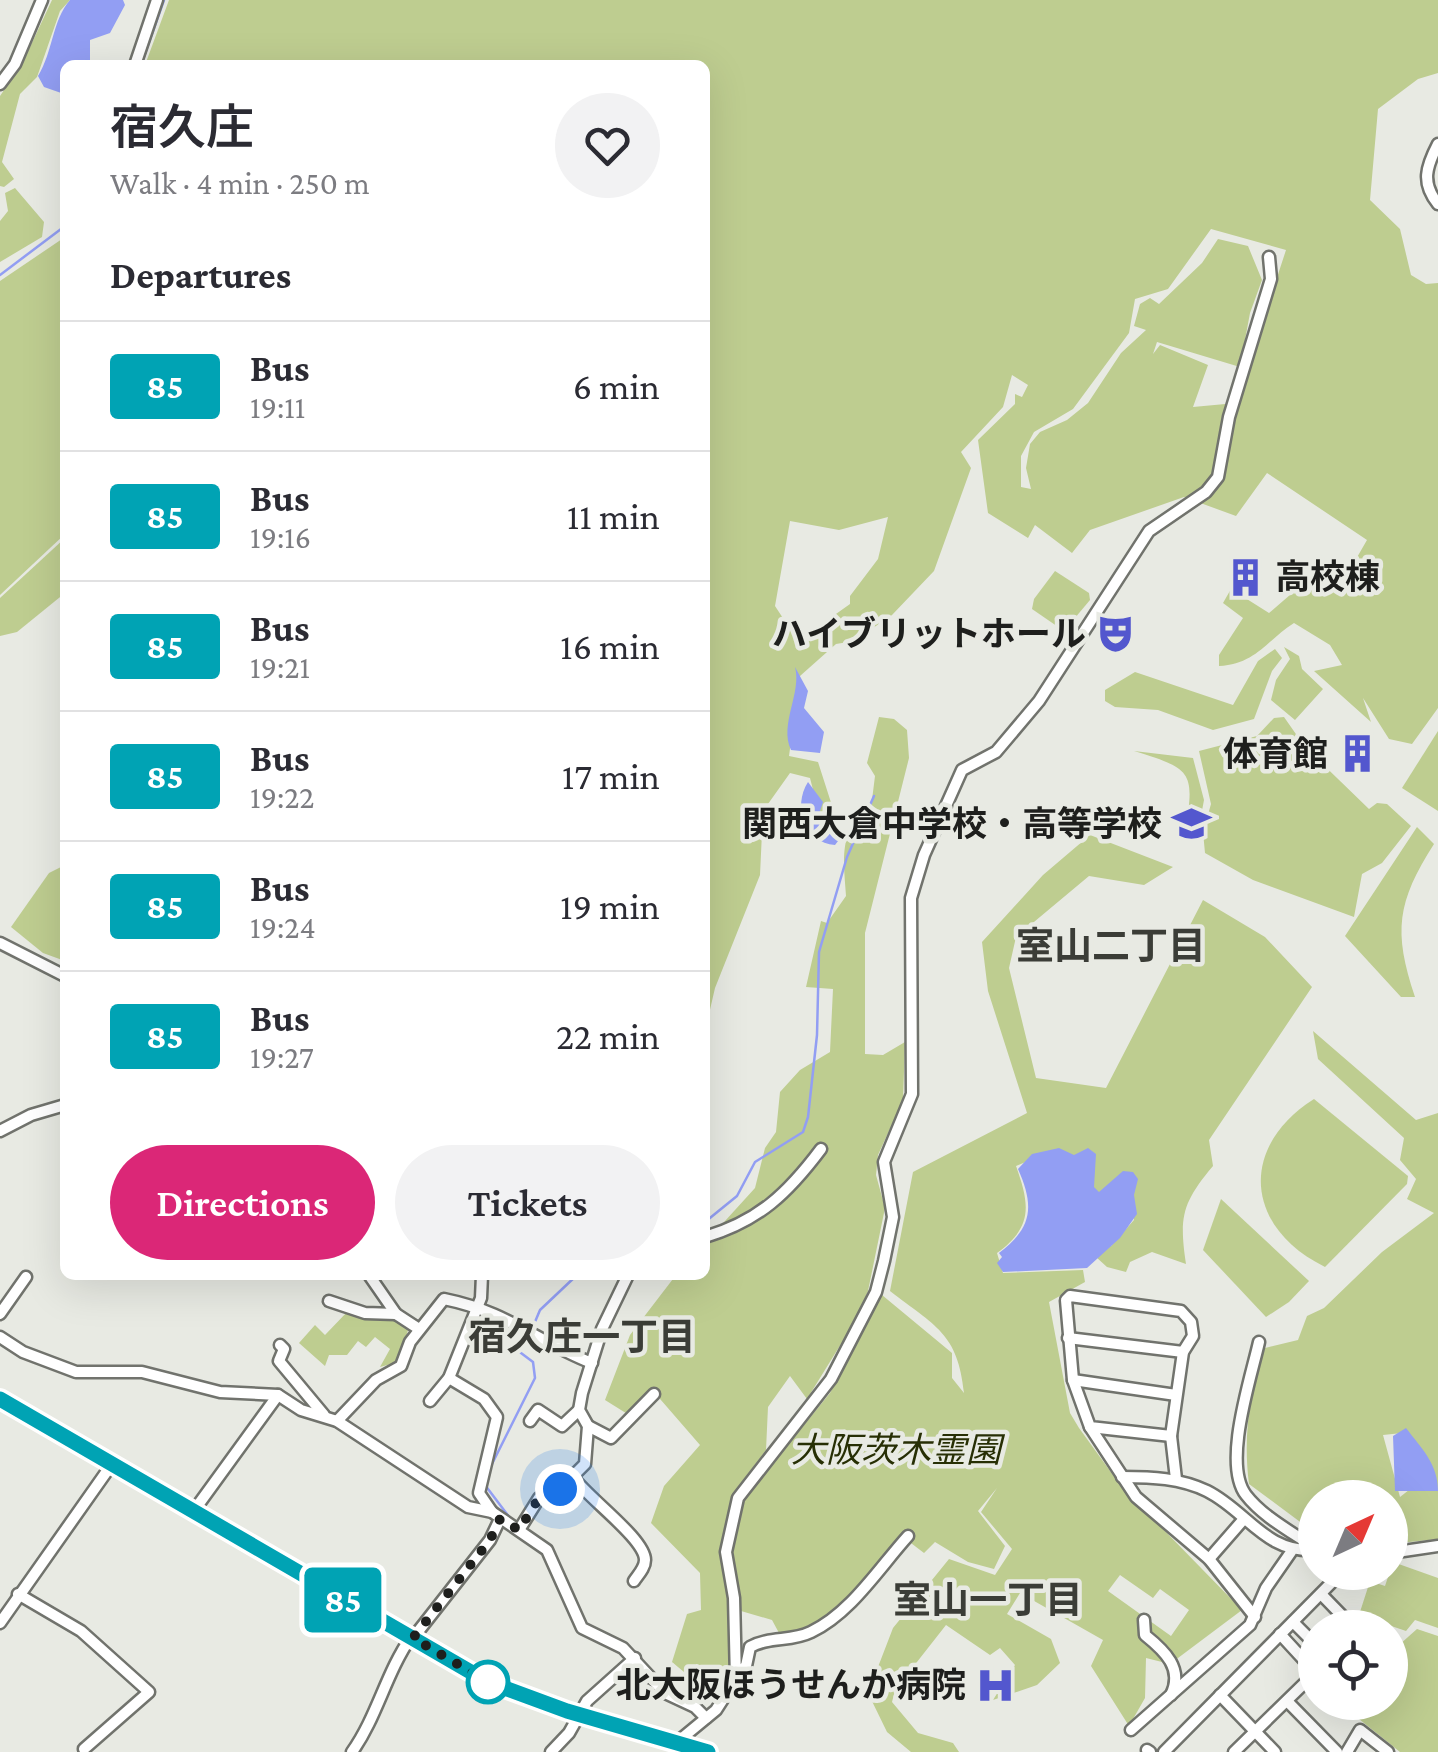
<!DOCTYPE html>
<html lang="en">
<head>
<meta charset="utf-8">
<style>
	:root { --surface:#fff; --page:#f2f2f3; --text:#2b2b33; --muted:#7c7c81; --line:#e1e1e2; --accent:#db2777 }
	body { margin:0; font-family:"Crimson Pro","Noto Sans JP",serif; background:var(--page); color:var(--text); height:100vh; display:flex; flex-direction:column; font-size:38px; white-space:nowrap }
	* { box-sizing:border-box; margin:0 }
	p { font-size:32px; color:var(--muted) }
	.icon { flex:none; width:55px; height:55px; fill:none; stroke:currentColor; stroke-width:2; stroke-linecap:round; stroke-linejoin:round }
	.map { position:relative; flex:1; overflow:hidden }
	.drawer { position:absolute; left:60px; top:60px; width:650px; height:1220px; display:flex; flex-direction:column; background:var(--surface); border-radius:15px; box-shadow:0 10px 40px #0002 }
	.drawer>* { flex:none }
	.badge { padding:0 20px; border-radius:8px; font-size:35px; line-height:65px }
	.needle { width:65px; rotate:44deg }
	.tools { position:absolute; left:1298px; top:1480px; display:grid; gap:20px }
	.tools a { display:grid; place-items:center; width:110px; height:110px; border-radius:50%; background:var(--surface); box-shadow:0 10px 40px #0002; font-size:50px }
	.you { position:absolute; width:50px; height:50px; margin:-25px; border:8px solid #fff; border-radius:50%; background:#1a73e8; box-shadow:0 0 0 15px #1a73e833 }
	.map>.badge { position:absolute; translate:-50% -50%; box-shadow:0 0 0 5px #fff }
	h2 { padding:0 50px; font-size:38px; line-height:90px }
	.round { display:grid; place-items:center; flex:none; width:105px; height:105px; border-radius:52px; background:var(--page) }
	.headline { display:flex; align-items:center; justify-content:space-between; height:170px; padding:0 50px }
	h1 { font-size:48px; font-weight:600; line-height:75px }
	.button { display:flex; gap:20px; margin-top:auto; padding:20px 50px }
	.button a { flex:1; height:115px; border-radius:60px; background:var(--accent); color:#fff; font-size:40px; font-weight:600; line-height:115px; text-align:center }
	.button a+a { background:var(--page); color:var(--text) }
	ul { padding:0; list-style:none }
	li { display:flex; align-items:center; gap:30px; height:130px; padding:0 50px; border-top:2px solid var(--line) }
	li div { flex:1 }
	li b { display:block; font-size:38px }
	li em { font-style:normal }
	li .badge { min-width:110px; font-weight:700; text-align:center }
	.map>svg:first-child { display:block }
	.green { fill:#becd90; fill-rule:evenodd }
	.water { fill:#929ef3 }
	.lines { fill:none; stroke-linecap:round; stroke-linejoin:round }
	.stream { stroke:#929ef3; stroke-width:2.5 }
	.minor-casing { stroke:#71736d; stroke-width:15 }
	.minor { stroke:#fff; stroke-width:10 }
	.line-casing { stroke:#fff; stroke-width:22 }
	.line { stroke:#00a3b4; stroke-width:15 }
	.walk { stroke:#1e1f1d; stroke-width:10; stroke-dasharray:0 18 }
	.stop-dot { fill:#fff; stroke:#00a3b4; stroke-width:5 }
	.labels { text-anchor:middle; stroke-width:9; stroke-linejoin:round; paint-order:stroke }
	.poi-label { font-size:35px; font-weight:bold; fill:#1e1f1d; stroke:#e8eae3; text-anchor:end }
	.park-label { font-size:35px; font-style:italic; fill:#272f05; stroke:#e8eae3 }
	.neighbourhood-label { font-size:38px; font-weight:bold; fill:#3b3d37; stroke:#e8eae3 }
</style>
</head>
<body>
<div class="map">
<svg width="1438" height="1752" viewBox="0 0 1438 1752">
	<rect width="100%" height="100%" fill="#e8eae3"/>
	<g class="green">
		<polygon points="52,0 70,0 60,11 37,77 20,94 2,162 14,179 4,187 0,186 0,96 23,62"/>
		<path d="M169,0H1438V73L1418,79L1378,109L1370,200L1400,229L1411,275L1426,284L1438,283V708L1412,744L1389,739L1363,698L1371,722L1314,671L1342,665L1330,645L1294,623C1267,640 1256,664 1219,666V655L1243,618L1223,603L1231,589L1269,613L1328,562L1348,573L1367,540L1267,473L1236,516L1184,497L1090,530L1072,553L1035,525L1028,538L988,513L978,440L1015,404V394L1022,397L1028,385L1012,375L1003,407L961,452L971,468L934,571L892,615L854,641L836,644L800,676L789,756L818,762L835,815L820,817L810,778L790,773L763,811L760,875L715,988L709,1014L705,1082V65H145ZM1211,229L1286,250L1236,403L1193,407L1208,365L1160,345L1153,354L1157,342L1240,367L1250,313L1262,280L1248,246L1218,239L1202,263L1159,304L1150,298L1140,304L1134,326L1146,330L1121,353L1088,403L1067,420L1040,432L1030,444L1026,468L1031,489L1021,487V456L1034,432L1073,409L1129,333L1135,299L1168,289ZM888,517L878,559L850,596V604L798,641L775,606L790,521L839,530Z"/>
		<polygon points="15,188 44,222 42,237 0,262 0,221 8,211 5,193"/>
		<polygon points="65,237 65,534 0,595 0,281"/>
		<polygon points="65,538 65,593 17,632 0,636 0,598"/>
		<polygon points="1055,571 1089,593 1090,600 1064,631 1032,609 1034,599"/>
		<polygon points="1284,647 1299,656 1302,669 1323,689 1295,720 1271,700 1276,680 1290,659"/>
		<polygon points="1275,649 1282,658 1272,671 1254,719 1213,730 1158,710 1115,707 1105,701 1105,690 1135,672 1233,705 1258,661"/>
		<path d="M879,717L894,719L907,730L909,758L865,933V1054L883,1055L905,1042L903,1100L878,1155L876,1175L885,1208L868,1291L857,1318L807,1399L790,1376L768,1407L766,1450L735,1491L721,1553L733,1617L730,1671L714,1697L672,1662L687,1614L701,1610L700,1573L651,1523L664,1486L700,1445L654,1392L629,1415L605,1400L630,1335L676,1275H705V1243L755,1188L765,1148L776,1132L780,1092L800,1070L830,1052L833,989L806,987L821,921L827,923L846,896C844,864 837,826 871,808L875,776L867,763Z"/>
		<polygon points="1284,717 1305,747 1369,809 1377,803 1387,804 1411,826 1382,863 1362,874 1354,917 1253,880 1205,853 1203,832 1211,804 1199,751 1257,736 1274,718"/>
		<polygon points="1438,731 1438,811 1402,788"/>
		<path d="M1134,751L1193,758L1204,800L1198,832H1185C1195,772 1193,769 1134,751Z"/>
		<path d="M1417,827L1434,844C1397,902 1393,931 1415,997H1401L1345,936Z"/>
		<path d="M1090,835L1173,867L1144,885L1089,876L1016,937L1009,968L1036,1078L1106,1088L1203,900L1265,937L1312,987L1209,1140L1213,1166C1182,1203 1179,1217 1186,1264L1152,1252L1130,1262L1126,1272L1107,1267L1096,1257L1101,1238L1111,1246L1134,1220L1128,1194L1095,1197L1057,1149L1016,1166C1030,1205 1033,1227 997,1253L1003,1273L1083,1270L1085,1282L1049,1302L1070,1413L1079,1428L1121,1486L1242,1610L1170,1664L1146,1658L1145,1698L1129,1726L1091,1666L1103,1640L1020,1593L1007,1614L1051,1639L1060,1663L1037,1685L993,1700L1015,1665L1000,1648L990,1655L946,1625L895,1690L892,1702L918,1733L953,1743L959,1752H911L887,1732L868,1693L893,1628L949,1559L995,1575L1012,1549L981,1512L997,1488L978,1511L1005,1546L994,1569L968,1562L935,1542L924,1553L903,1537L835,1610L810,1629L779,1633L772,1620L741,1611L731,1551L745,1498L830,1393L882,1295L952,1353V1378L964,1393C958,1333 935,1326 890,1291L913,1172L1027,1113L988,991L982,942L1043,875ZM1120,1575L1153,1598L1160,1589L1189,1610L1171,1636L1108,1591Z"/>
		<polygon points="65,865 65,961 43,953 11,927 49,873"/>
		<path d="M1313,1031L1416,1120L1438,1113V1539L1390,1544V1498H1315V1533L1249,1484C1243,1438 1249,1392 1265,1348L1298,1340L1307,1316L1324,1308L1382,1252L1434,1213L1407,1199L1416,1179L1400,1160L1404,1138L1318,1059ZM1402,1433L1414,1486L1400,1497L1383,1435Z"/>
		<path d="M1314,1099L1408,1176L1407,1184L1325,1267C1245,1228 1238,1147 1314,1099Z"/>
		<polygon points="1221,1199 1309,1281 1289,1302 1266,1317 1203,1250"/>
		<polygon points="349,1310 391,1316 408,1330 399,1362 380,1367 390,1349 375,1337 366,1347 358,1341 347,1355 329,1355 325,1366 299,1343 315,1325 325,1335"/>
		<polygon points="1393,1562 1438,1578 1438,1628 1415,1620 1406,1631 1359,1615 1370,1581 1385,1586"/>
		<polygon points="1417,1629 1438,1636 1438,1752 1400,1752 1359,1719 1352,1703 1390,1702 1390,1653"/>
	</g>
	<g class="water">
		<path d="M70,0H123L125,5L110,33L90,40V65H65L64,94L44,87L38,76C53,52 52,21 70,0Z"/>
		<path d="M795,667L808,691L804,708L824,732L820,753L791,750C779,724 802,693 795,667Z"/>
		<path d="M808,782L823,802L818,817L845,832L835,845C805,843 792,807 808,782Z"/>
		<path d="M1059,1148L1074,1155L1088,1148L1096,1154L1094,1187L1099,1192L1123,1171L1133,1172L1138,1179L1134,1195L1137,1214L1120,1238L1087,1268L1003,1272L997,1263L1002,1257L999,1253C1032,1228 1035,1207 1018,1169L1032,1154Z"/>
		<path d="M1406,1428C1422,1449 1438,1464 1438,1491H1395L1393,1436Z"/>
	</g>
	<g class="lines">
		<g class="stream">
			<polyline points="141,65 164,0"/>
			<polyline points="0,275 65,226"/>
			<polyline points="705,1222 737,1196 755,1162 803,1132 808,1117 817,1035 819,952 847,857 874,796"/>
			<polyline points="532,1329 540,1310 577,1275"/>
			<polyline points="490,1468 535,1378 533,1362 517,1350 528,1334"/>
			<polyline points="485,1485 510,1518"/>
			<polyline points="552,1549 563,1574"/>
		</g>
		<defs>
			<g id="minor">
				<polyline points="135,65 157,0"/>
				<polyline points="0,84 15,64 42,0"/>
				<path d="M1438,144C1426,167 1421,183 1438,204"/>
				<polyline points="0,943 65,976"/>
				<polyline points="0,1131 31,1115 65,1105"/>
				<path d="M705,1237C759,1221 788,1193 821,1149"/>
				<polyline points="369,1275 396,1314 419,1329"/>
				<polygon points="1070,1296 1181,1311 1191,1322 1193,1336 1183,1352 1171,1436 1090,1427 1073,1380 1066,1300"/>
				<polyline points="329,1301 365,1313 396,1314"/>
				<polyline points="0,1314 26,1277"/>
				<polyline points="0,1337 23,1352 76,1372 142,1372 220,1392 278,1395 301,1410 337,1421 468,1507 492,1512 547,1550 582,1628 623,1648 665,1693 695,1707 706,1718"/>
				<polyline points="1068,1338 1183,1352"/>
				<path d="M1259,1342C1251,1378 1222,1464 1246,1495C1263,1517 1292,1532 1315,1548"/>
				<polyline points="280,1345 284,1349 279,1361 324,1415"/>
				<polyline points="449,1378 484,1399 497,1417 479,1493 492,1512"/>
				<polyline points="1073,1380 1176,1395"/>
				<polyline points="0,1399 488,1682 567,1711 708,1752"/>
				<polyline points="430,1401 449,1378 481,1298 482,1275"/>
				<path d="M337,1421L376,1380L401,1366L410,1342L444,1299C508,1312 534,1340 592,1363"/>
				<polyline points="530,1421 538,1410 562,1426 579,1410"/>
				<polyline points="588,1426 611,1438 654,1394"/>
				<polyline points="1090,1427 1136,1497 1209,1559 1255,1617"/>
				<polyline points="1171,1436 1176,1479"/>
				<path d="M573,1477C588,1498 645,1539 645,1560C645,1568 638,1575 634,1581"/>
				<path d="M1122,1477C1152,1477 1180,1478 1207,1491C1247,1511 1265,1553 1315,1550"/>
				<polyline points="193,1512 278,1395"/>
				<polyline points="519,1530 539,1498 560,1489 585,1464 588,1426 579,1410 582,1393 602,1329 628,1275"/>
				<polyline points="1390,1553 1438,1546"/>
				<polyline points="1209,1559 1243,1520"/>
				<polyline points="18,1594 81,1631 149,1692 84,1749"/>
				<polyline points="1321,1594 1354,1628"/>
				<path d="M1144,1620L1145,1635C1165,1651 1184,1669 1171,1695"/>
				<polyline points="1293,1622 1315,1644"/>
				<polyline points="0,1623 112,1464"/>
				<polyline points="1280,1634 1315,1672"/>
				<polyline points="413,1638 490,1540 500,1519"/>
				<path d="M737,1673L746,1666L750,1647C770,1636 791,1642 811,1632C851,1613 879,1568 908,1536"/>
				<polyline points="1220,1695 1275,1752"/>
				<polyline points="1287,1701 1337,1752"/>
				<polyline points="1131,1730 1250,1625 1266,1588 1291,1552"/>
				<polyline points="676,1743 716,1710 736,1679 734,1598 726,1552 738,1498 831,1379 876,1292 884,1261 893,1217 884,1162 912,1094 911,898 924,855 962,770 996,752 1039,701 1149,531 1206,492 1218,477 1229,417 1271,279 1269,257"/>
				<polyline points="1147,1750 1150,1752"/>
				<path d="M352,1752C377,1717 386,1673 411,1637"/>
				<polyline points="551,1752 569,1733 587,1701 635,1658"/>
				<polyline points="1164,1752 1339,1575"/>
				<polyline points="1234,1752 1315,1673"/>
				<polyline points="1347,1752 1360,1730 1388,1752"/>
			</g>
		</defs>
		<use href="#minor" class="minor-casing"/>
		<use href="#minor" class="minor"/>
	</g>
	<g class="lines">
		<defs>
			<polyline id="line" points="0,1399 488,1682 567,1711 708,1752"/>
		</defs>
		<use href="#line" class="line-casing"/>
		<use href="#line" class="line"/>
		<polyline class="walk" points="488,1682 413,1638 490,1540 500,1519 519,1530 539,1498 560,1489"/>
	</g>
	<defs>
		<symbol id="building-bare" viewBox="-9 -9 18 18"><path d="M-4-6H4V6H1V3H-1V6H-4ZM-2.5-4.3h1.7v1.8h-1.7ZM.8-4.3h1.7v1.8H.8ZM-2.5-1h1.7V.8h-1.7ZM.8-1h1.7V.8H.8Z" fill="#5357ce" stroke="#e8eae3" stroke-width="2.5" paint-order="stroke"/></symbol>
		<symbol id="theatre-bare" viewBox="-9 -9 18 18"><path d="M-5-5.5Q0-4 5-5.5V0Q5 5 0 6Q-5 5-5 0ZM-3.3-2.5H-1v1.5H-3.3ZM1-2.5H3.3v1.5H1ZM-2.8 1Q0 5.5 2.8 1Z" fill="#5357ce" stroke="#e8eae3" stroke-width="2.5" paint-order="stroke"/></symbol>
		<symbol id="school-bare" viewBox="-9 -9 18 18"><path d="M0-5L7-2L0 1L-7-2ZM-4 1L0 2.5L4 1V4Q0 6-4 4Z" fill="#5357ce" stroke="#e8eae3" stroke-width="2.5" paint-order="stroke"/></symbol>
		<symbol id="hospital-bare" viewBox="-9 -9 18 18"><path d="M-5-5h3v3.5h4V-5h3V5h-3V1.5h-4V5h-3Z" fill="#5357ce" stroke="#e8eae3" stroke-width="2.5" paint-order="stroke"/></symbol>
	</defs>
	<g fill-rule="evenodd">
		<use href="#building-bare" x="1218" y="550" width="55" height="55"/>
		<use href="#theatre-bare" x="1088" y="606" width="55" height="55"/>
		<use href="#building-bare" x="1330" y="726" width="55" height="55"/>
		<use href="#school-bare" x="1164" y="796" width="55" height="55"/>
		<use href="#hospital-bare" x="968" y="1658" width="55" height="55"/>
	</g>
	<circle class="stop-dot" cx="488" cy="1682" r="20"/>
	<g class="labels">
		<g class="poi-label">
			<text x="1275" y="589" text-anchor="start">高校棟</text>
			<text x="1086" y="646">ハイブリットホール</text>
			<text x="1328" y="766">体育館</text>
			<text x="1162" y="836">関西大倉中学校・高等学校</text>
			<text x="966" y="1697">北大阪ほうせんか病院</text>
		</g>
		<g class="park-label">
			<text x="896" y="1462">大阪茨木霊園</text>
		</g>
		<g class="neighbourhood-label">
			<text x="1111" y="959">室山二丁目</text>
			<text x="582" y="1350">宿久庄一丁目</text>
			<text x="988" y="1613">室山一丁目</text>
		</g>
	</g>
</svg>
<div class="tools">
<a><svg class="needle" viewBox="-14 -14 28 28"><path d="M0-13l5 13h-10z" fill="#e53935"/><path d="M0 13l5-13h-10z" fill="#7c7c81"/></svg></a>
<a><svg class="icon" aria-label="locate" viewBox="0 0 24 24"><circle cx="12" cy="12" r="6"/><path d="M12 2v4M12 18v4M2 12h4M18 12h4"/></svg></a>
</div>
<div class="you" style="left:560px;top:1489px"></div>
<b class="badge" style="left:343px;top:1600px;background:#00a3b4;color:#fff">85</b>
<section class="drawer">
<div class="headline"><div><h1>宿久庄</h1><p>Walk · 4 min · 250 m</p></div><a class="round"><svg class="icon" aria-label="heart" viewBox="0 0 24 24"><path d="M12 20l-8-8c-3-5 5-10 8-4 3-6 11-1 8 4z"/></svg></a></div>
<h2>Departures</h2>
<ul>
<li><span class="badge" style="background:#00a3b4;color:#fff">85</span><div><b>Bus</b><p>19:11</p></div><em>6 min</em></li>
<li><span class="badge" style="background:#00a3b4;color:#fff">85</span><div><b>Bus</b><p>19:16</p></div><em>11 min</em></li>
<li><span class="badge" style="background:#00a3b4;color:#fff">85</span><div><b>Bus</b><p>19:21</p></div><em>16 min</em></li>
<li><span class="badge" style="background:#00a3b4;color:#fff">85</span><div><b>Bus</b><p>19:22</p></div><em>17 min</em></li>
<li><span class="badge" style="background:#00a3b4;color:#fff">85</span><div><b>Bus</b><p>19:24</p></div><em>19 min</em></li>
<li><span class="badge" style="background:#00a3b4;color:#fff">85</span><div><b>Bus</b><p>19:27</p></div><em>22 min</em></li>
</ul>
<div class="button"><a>Directions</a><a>Tickets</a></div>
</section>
</div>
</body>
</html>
